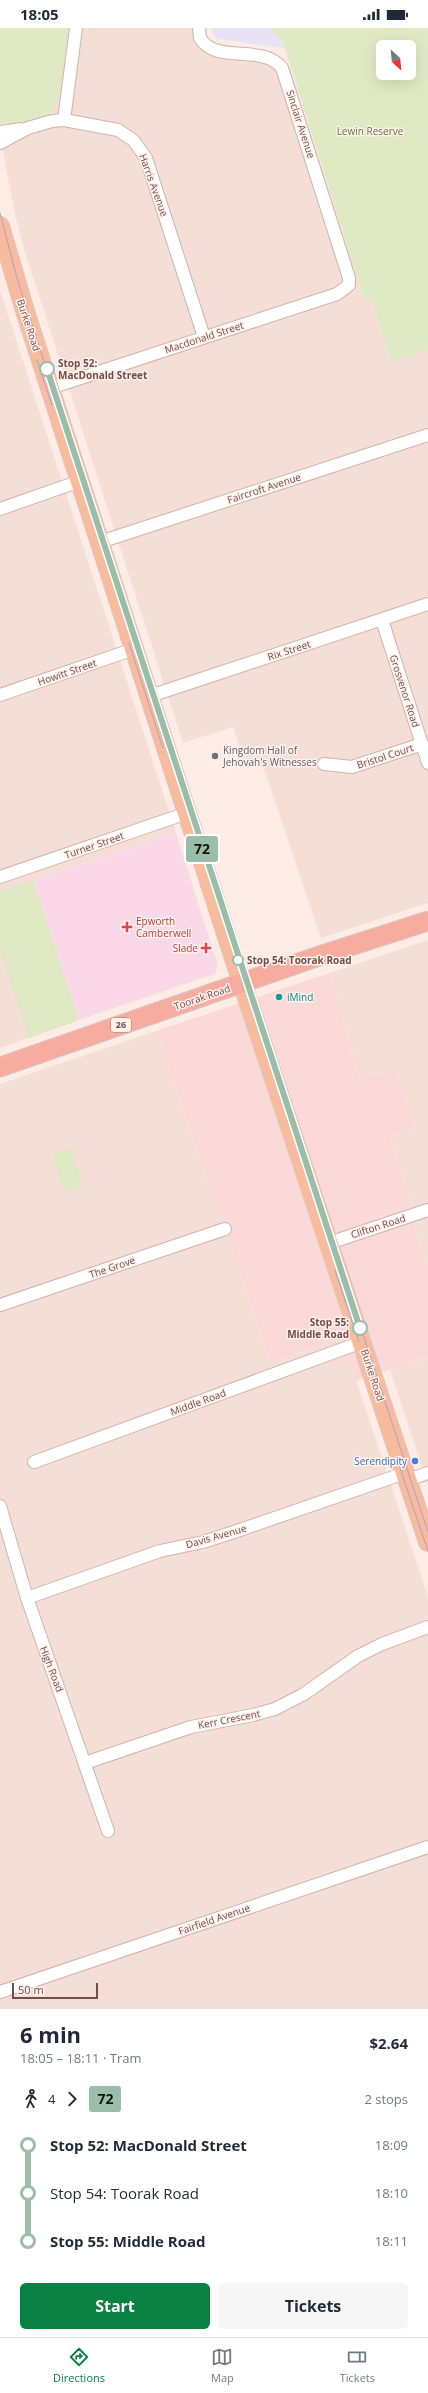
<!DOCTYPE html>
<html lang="en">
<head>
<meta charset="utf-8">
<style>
	:root { --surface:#fff; --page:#f6f6f7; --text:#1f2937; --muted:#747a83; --line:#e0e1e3; --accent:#0b8043 }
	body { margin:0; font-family:"Open Sans",sans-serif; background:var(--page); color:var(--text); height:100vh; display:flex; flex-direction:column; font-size:15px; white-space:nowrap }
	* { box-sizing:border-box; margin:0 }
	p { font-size:13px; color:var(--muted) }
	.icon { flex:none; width:22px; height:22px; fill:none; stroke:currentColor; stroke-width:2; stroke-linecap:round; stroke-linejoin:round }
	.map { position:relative; height:1981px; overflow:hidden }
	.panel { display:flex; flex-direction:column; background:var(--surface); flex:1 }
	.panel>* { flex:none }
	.badge { padding:0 8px; border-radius:3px; font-size:14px; line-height:26px }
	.needle { width:26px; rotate:153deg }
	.controls { position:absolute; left:376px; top:12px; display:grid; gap:8px }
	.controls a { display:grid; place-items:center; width:40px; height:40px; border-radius:6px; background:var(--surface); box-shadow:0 4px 16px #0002; font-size:20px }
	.scale { position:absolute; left:12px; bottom:10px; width:86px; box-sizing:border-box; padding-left:4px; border:2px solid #744c4a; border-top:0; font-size:11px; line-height:14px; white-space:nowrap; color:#744c4a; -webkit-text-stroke:3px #fff1eb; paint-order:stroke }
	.map>.badge { position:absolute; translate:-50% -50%; box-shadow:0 0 0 2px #fff }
	.legs { display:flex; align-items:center; gap:6px; height:44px; padding:0 20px; font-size:13px }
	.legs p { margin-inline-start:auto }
	.headline { display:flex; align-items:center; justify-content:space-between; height:68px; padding:0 20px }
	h1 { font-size:22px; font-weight:700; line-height:30px }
	.button { display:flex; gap:8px; margin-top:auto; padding:8px 20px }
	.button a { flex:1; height:46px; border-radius:6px; background:var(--accent); color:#fff; font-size:16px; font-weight:700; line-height:46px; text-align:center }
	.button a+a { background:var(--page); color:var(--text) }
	ul { padding:0 20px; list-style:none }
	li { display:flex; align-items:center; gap:14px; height:48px; font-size:15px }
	li i { display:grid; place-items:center; width:6px; height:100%; margin:0 5px; background:currentColor }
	li i::after { content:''; width:10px; height:10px; margin:-5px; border:3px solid; border-radius:50%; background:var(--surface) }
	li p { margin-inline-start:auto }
	li:first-child i { background:linear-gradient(#0000 50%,currentColor 0) }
	li:last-child i { background:linear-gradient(currentColor 50%,#0000 0) }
	.status { display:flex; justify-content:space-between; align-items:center; height:28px; padding:0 20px; background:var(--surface); direction:ltr }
	.status svg { height:11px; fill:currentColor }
	.tab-bar { display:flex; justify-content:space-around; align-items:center; height:56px; border-top:1px solid var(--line); background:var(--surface); font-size:11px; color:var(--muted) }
	.tab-bar a { display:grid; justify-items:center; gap:2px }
	.tab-bar .current { color:var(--accent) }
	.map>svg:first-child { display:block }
	.residential { fill:#f5ded6 }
	.commercial { fill:#fcd9d9 }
	.education { fill:#e9e1f8 }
	.medical { fill:#fad8e7 }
	.green { fill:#dfe9c3; fill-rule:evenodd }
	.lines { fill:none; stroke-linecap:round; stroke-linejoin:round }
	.minor-casing { stroke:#cfb3ae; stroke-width:14 }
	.primary-casing { stroke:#d5c9c9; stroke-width:20 }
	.trunk-casing { stroke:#d5c9c9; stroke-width:21 }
	.minor { stroke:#fff; stroke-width:12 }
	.primary { stroke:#f9bb9e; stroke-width:18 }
	.trunk { stroke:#f7aca0; stroke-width:19 }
	.tram { stroke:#aba3c5; stroke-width:1 }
	.line-1-casing { stroke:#fff; stroke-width:9 }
	.line-1 { stroke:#9abeaa; stroke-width:6 }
	.stop-1-dot { fill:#fff; stroke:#9abeaa; stroke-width:2 }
	.worship-dot { fill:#6b7280; stroke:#fff1eb; stroke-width:1.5 }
	.health-dot { fill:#e0444e; stroke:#fff1eb; stroke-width:1.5 }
	.culture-dot { fill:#0f9aa8; stroke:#fff1eb; stroke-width:1.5 }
	.shop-dot { fill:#3f7fe0; stroke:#fff1eb; stroke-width:1.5 }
	.labels { text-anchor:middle; stroke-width:3; stroke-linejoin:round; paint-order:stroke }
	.shield { fill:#fff1eb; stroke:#9e7e7a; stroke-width:1 }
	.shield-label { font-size:9px; font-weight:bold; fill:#744c4a }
	.street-label { font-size:10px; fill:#744c4a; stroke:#fff1eb }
	.park-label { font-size:10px; fill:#607440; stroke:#fff1eb }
	.stop-label { font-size:10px; font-weight:bold; fill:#744c4a; stroke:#fff1eb; text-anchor:start }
	.worship-label { font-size:10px; fill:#5b616d; stroke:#fff1eb; text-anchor:start }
	.health-label { font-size:10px; fill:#be3a42; stroke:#fff1eb; text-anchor:start }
	.culture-label { font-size:10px; fill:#0d838f; stroke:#fff1eb; text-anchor:start }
	.shop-label { font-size:10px; fill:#366cbe; stroke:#fff1eb; text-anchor:end }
</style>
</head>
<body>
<div class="status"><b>18:05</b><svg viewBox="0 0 49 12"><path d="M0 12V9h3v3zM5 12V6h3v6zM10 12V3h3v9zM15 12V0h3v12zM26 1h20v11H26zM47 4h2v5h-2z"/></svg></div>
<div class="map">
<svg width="428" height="1981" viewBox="0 0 428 1981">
	<rect width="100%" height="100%" fill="#fcece5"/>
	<g class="residential">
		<polygon points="70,0 205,0 207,9 212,14 269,24 285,33 291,43 364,271 371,269 391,334 428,322 428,875 321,910 262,735 247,740 233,699 183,715 24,221 15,186 0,108 20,96 49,86"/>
		<polygon points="0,262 176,805 33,852 79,992 0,1020"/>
		<polygon points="428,912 428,1243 415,1203 409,1169 389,1109 416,1099 360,1053 330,945"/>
		<polygon points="156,1003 271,1335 342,1310 428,1569 428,1981 0,1981 0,1056"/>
		<polygon points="428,1329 428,1457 390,1342"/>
	</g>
	<polygon class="commercial" points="330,945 360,1053 396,1043 416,1099 389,1109 409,1169 415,1203 428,1243 428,1329 356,1353 342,1310 271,1335 156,1003"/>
	<polygon class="education" points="212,0 268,0 282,10 284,20 217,11 212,5"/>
	<polygon class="medical" points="176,805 218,938 215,946 79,992 33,852"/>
	<g class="green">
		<path d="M0,0H70C67,23 68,70 50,85C38,95 15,96 0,99Z"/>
		<path d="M268,0H428V322L391,334L371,270L364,271L282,11ZM383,19H409V45H383Z"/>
		<polygon points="33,852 79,992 29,1010 0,923 0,863"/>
		<polygon points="70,1120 83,1159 65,1165 52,1126"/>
	</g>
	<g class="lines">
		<defs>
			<g id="minor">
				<polyline points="64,92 76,0"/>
				<polyline points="0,104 21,101"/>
				<polyline points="0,115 28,100 52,93 64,92 118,102 133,112 146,130 204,309"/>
				<path d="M50,360L337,266L349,257V250L282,40C263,15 216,37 200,10L199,0"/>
				<polyline points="0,481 80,453"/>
				<polyline points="100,514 428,407"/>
				<polyline points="382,592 428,735"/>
				<polyline points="0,667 134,621"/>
				<polyline points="150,668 428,576"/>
				<polyline points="324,736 352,739 422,716"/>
				<polyline points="0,849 187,785"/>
				<polyline points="329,1215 428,1182"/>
				<polyline points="0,1277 225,1201"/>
				<polyline points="34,1434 362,1314"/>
				<polyline points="408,1452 428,1445"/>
				<polyline points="0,1478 27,1570 108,1803"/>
				<polyline points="27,1570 160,1523 203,1514 234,1504 405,1445"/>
				<polyline points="85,1735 191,1699 253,1687 275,1681 304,1666 358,1628 382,1616 428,1599"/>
				<polyline points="0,1964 428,1819"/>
			</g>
			<polyline id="primary" points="0,198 25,283 237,940 428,1514"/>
			<polyline id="trunk" points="0,1039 322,927 428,893"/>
		</defs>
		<use href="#minor" class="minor-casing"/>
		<use href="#primary" class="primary-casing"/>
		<use href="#trunk" class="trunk-casing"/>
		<use href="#minor" class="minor"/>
		<use href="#primary" class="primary"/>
		<use href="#trunk" class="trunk"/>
		<g class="tram">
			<polyline points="0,185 17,250 102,513 428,1504"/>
			<polyline points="37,332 52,377"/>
			<polyline points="129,615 163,720"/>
			<polyline points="335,1242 359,1314"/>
			<polyline points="396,1428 428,1523"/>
		</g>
	</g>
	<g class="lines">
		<defs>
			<polyline id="line-1" points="47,341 360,1300"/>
		</defs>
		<use href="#line-1" class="line-1-casing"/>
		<use href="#line-1" class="line-1"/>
	</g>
	<g class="stop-1-dot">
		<circle cx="47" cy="341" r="7"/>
		<circle cx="238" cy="932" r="5"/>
		<circle cx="360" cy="1300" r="7"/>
	</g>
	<circle class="worship-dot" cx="215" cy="728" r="4"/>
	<g class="health-dot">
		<path d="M125 893h4v4h4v4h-4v4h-4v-4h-4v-4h4z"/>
		<path d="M204 914h4v4h4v4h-4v4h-4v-4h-4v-4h4z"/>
	</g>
	<circle class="culture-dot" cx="279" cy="969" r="4"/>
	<circle class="shop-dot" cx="415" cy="1433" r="4"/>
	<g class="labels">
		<rect class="shield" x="111" y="990" width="20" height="14" rx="3"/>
		<g class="shield-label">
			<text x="121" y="1000">26</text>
		</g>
		<g class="street-label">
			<text transform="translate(301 96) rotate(72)" y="4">Sinclair Avenue</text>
			<text transform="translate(154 157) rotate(70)" y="4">Harris Avenue</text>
			<text transform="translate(29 297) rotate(72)" y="4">Burke Road</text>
			<text transform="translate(204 309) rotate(-18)" y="4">Macdonald Street</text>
			<text transform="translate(264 460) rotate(-18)" y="4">Faircroft Avenue</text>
			<text transform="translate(289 622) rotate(-18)" y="4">Rix Street</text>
			<text transform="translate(67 644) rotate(-19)" y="4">Howitt Street</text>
			<text transform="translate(405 663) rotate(72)" y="4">Grosvenor Road</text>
			<text transform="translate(385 728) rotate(-18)" y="4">Bristol Court</text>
			<text transform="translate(94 817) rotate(-19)" y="4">Turner Street</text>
			<text transform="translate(202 969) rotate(-19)" y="4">Toorak Road</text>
			<text transform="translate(378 1198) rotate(-18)" y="4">Clifton Road</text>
			<text transform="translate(112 1239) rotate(-19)" y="4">The Grove</text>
			<text transform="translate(373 1347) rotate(72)" y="4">Burke Road</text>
			<text transform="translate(198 1374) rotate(-20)" y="4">Middle Road</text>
			<text transform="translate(216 1508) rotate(-16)" y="4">Davis Avenue</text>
			<text transform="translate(52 1641) rotate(69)" y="4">High Road</text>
			<text transform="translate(229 1691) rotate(-11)" y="4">Kerr Crescent</text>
			<text transform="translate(214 1891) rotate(-19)" y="4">Fairfield Avenue</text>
		</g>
		<g class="park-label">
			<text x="370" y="107">Lewin Reserve</text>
		</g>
		<g class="stop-label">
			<text x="58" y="339">Stop 52:<tspan x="58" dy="12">MacDonald Street</tspan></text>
			<text x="247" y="936">Stop 54: Toorak Road</text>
			<text x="349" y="1298" text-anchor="end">Stop 55:<tspan x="349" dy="12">Middle Road</tspan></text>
		</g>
		<g class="worship-label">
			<text x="223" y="726">Kingdom Hall of<tspan x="223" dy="12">Jehovah's Witnesses</tspan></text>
		</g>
		<g class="health-label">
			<text x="136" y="897">Epworth<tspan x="136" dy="12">Camberwell</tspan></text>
			<text x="198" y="924" text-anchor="end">Slade</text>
		</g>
		<g class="culture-label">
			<text x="287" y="973">iMind</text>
		</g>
		<g class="shop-label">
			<text x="407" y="1437">Serendipity</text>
		</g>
	</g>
</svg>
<div class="controls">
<a><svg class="needle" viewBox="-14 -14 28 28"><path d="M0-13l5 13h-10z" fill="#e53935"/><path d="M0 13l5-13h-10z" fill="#747a83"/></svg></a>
</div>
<div class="scale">50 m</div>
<b class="badge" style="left:202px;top:821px;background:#9abeaa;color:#111">72</b>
</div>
<section class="panel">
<div class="headline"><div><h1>6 min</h1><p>18:05 – 18:11 · Tram</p></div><b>$2.64</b></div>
<div class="legs"><svg class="icon" aria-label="walk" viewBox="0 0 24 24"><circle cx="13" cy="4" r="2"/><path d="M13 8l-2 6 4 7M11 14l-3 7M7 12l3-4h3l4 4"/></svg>4<svg class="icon" aria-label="forward" viewBox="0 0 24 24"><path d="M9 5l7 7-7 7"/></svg><b class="badge" style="background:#9abeaa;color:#111">72</b><p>2 stops</p></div>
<ul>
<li><i style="color:#9abeaa"></i><b>Stop 52: MacDonald Street</b><p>18:09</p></li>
<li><i style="color:#9abeaa"></i><span>Stop 54: Toorak Road</span><p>18:10</p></li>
<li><i style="color:#9abeaa"></i><b>Stop 55: Middle Road</b><p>18:11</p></li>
</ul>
<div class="button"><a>Start</a><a>Tickets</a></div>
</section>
<nav class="tab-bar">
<a class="current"><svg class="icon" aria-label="directions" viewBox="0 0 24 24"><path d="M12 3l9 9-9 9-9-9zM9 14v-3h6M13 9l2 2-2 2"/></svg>Directions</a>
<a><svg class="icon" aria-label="map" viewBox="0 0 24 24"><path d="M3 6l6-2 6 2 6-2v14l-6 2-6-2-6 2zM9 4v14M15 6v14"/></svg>Map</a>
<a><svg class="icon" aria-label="tickets" viewBox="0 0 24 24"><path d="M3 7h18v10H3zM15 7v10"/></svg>Tickets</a>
</nav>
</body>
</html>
